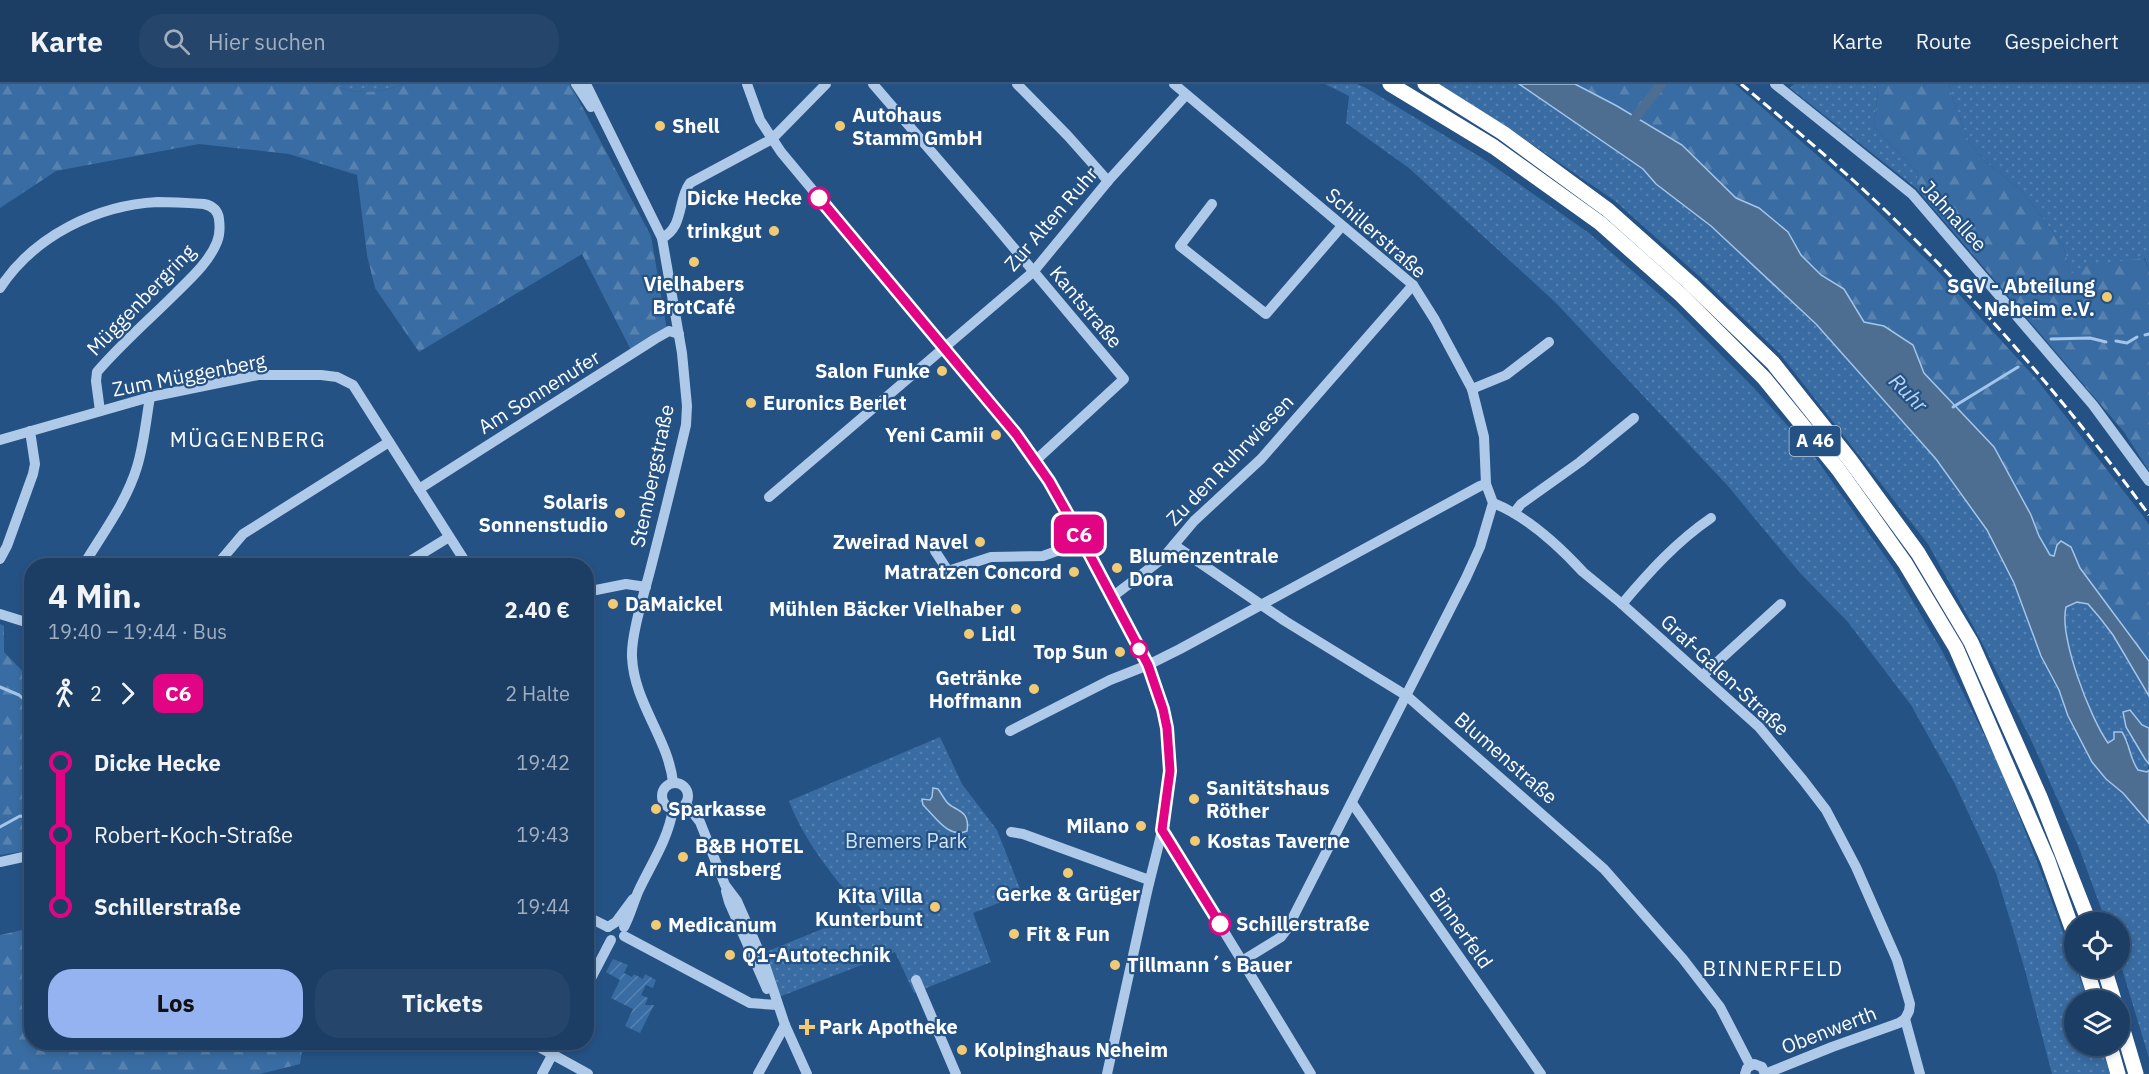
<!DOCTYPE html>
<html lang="de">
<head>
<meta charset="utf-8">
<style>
	:root { --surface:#1c3e64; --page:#25456a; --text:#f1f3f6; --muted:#a0aebf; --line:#3a5778; --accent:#95b2f1 }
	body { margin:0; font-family:"IBM Plex Sans",sans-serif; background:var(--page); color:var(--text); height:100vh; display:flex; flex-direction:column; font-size:22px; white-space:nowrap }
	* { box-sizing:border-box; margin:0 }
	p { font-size:20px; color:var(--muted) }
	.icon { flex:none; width:33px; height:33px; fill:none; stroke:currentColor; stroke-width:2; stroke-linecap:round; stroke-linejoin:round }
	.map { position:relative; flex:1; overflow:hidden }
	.details { position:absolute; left:24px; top:474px; width:570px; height:492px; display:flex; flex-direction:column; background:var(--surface); border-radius:24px; box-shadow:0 3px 9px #0003,0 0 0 2px var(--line) }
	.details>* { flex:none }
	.badge { padding:0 12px; border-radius:9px; font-size:21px; line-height:39px }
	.buttons { position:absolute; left:2064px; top:828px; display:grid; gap:12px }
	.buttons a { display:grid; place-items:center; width:66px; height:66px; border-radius:50%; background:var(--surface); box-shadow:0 3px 9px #0003,0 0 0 2px var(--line); font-size:30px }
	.map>.badge { position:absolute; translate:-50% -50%; box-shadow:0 0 0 3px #fff }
	.legs { display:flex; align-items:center; gap:9px; height:66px; padding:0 24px; font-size:20px }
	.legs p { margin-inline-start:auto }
	.head { display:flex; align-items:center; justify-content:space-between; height:102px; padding:0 24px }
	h1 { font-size:33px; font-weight:800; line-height:45px }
	.button { display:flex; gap:12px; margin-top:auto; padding:12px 24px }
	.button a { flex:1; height:69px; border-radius:24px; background:var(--accent); color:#111; font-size:24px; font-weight:800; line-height:69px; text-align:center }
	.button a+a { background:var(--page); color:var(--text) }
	ul { padding:0 24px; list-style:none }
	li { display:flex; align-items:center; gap:21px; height:72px; font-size:22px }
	li i { display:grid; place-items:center; width:9px; height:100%; margin:0 8px; background:currentColor }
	li i::after { content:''; width:15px; height:15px; margin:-8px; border:4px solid; border-radius:50%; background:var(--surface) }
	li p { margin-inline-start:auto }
	li:first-child i { background:linear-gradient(#0000 50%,currentColor 0) }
	li:last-child i { background:linear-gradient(currentColor 50%,#0000 0) }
	header { display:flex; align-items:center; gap:36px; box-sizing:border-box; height:84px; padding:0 30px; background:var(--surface); border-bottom:2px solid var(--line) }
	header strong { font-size:28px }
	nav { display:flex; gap:33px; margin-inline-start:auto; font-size:21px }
	.search { width:420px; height:54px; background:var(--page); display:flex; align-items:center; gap:15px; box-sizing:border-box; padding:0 21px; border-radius:24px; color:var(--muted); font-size:22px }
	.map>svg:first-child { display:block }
	.grass { fill:url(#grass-dots) }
	.forest { fill:url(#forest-firs) }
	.garden { fill:url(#garden-furrows) }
	.water { fill:#4d6d91; stroke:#a3c5e9; stroke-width:1.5 }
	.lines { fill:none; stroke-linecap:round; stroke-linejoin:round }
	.stream { stroke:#a3c5e9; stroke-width:3 }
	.canal { stroke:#4d6d91; stroke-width:10 }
	.minor { stroke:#afcae8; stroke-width:10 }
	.highway { stroke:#fff; stroke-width:15 }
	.rail { stroke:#fff; stroke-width:3; stroke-dasharray:10 4.5; stroke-linecap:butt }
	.line-1-casing { stroke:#fff; stroke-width:14 }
	.line-1 { stroke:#e10585; stroke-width:9 }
	.poi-dot { fill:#f2ca73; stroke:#255285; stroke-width:2 }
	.stop-1-dot { fill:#fff; stroke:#e10585; stroke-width:3 }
	.labels { text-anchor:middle; stroke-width:4.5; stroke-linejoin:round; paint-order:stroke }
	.shield { fill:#255285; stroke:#becbda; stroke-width:1.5 }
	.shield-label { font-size:18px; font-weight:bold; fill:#fff }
	.poi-label { font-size:20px; font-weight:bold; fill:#fff; stroke:#255285; text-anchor:start }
	.stop-label { font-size:20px; font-weight:bold; fill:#fff; stroke:#255285; text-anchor:end }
	.street-label { font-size:20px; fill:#fff; stroke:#255285 }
	.park-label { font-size:20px; fill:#d2e4f6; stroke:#255285 }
	.water-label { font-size:21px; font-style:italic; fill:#bad4f0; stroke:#255285 }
	.neighbourhood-label { font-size:21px; letter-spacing:1.5px; fill:#fff; stroke:#255285 }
</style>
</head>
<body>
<header>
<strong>Karte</strong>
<div class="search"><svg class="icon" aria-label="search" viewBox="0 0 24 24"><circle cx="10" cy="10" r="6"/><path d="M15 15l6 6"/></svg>Hier suchen</div>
<nav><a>Karte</a><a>Route</a><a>Gespeichert</a></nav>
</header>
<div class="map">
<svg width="2149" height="990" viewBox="0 0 2149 990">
	<defs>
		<pattern id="grass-dots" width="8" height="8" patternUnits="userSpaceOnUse" patternTransform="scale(1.5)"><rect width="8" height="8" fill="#396ca2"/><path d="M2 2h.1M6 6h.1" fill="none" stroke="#5782b0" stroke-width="1.8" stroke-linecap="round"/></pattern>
		<pattern id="forest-firs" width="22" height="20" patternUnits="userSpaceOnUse" patternTransform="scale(1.5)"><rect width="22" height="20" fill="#396ca2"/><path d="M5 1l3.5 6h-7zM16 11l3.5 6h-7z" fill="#5782b0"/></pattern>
		<pattern id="garden-furrows" width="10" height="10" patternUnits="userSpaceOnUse" patternTransform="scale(1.5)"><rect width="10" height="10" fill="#396ca2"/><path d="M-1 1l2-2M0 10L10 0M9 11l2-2" fill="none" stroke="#5782b0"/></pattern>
	</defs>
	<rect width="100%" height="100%" fill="#255285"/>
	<g class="grass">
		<path d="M333,0H404C383,8 355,13 333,0Z"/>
		<polygon points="1325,0 1357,0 1366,4 1482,74 1589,149 1675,224 1753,303 1812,369 1892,482 1941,565 1997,676 2038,780 2088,916 2074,916 2074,962 2101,962 2110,990 2052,990 2025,886 1996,789 1955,700 1911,621 1847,537 1800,489 1727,401 1556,219 1409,84 1346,39 1349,12"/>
		<polygon points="1435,0 1519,0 1643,85 1656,99 1711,142 1816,240 1936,375 1987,446 2014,499 2041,572 2059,606 2068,632 2076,647 2106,695 2123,709 2149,739 2149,974 2120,878 2120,838 2106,838 2079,764 2033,660 1978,551 1928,460 1780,270 1700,193 1615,117 1504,41"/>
		<polygon points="1794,0 1875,0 1878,6 1874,43 1918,89 1916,104 1790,4"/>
		<polygon points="1949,0 2149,0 2149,187 2145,174 2071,191 2063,161 2022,107 1987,79 1969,58 1953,15"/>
		<path d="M2078,518L2088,520L2100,534L2113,551L2149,612V644L2142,641L2130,626L2126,643L2149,680L2147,688L2138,686L2131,676L2128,656L2114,655L2108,659C2090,631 2059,555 2066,523Z"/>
		<path d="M940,653L962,700L997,746L1022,810L973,829L991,878L914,909L895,868L779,913L761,870L864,828C834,794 805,759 789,717Z"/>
	</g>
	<g class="forest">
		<path d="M0,0H333C355,13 383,8 404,0H570L651,152L667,246L631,266L582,170L419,268L375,204L367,171L357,91L289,70L199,60L56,87L0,124Z"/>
		<polygon points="1575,0 1735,0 1849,99 1935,184 2038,297 2143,432 2149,441 2149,577 2080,484 2071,463 2057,461 2054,472 2050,471 2039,452 2031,431 1994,363 1924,289 1919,279 1884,242 1864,238 1844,205 1821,191 1801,171 1788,148 1759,124 1736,114 1682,61 1617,22"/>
		<polygon points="1875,0 1949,0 1953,15 1969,58 1987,79 2022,107 2063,161 2071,190 2084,182 2144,174 2149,187 2149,387 2124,348 1916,104 1918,89 1874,43 1878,6"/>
		<polygon points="0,540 4,542 4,568 32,597 31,766 0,771"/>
		<polygon points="31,844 32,958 306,959 302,967 300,980 260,990 0,990 0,851"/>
	</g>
	<polygon class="garden" points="613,875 628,881 624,889 632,893 634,890 643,895 645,890 656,896 653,904 646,901 641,911 648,914 645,921 654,921 640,949 625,942 633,925 611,914 620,896 606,888"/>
	<g class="water">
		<path d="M1519,0H1575L1617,22L1682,61L1736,114L1759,124L1788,148L1801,171L1821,191L1844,205L1864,238L1884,242L1913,261L1924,289L1994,363L2031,431L2039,452L2050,471L2054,472L2057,461L2061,457L2071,463L2080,484L2149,577V612L2113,551L2100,534L2088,520L2077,518L2066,523C2059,553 2090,634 2108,659L2114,655V648H2122C2130,660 2129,673 2138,686L2147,688L2149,686V739L2123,709L2106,695L2092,678L2068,632L2059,606L2041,572L2014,499L1987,446L1936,375L1816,240L1711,142L1656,100L1643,85Z"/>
		<polygon points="2130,626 2142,641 2149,644 2149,680 2145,675 2126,643 2123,628"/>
		<path d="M933,704L938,705C941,709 943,713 946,717C952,727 971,724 967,747C948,755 935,732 923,721L922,715L930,716L932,713Z"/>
	</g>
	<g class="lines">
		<g class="stream">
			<polyline points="2145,251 2149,250"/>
			<polyline points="2051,255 2090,254 2106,258"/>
			<polyline points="2116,257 2127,259 2137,253"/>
			<polyline points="1953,323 2018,283"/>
			<polyline points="0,603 19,611 32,623"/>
			<polyline points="0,743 20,732 32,734"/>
		</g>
		<polyline class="canal" points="1636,33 1661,0"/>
		<g class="minor">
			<polyline points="576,0 591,23"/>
			<path d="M586,0L662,154L682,269L687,322L686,341C675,388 663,436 651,483C645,507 631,550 632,573C634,619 668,654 673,698"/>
			<path d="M747,0L760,36L781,68L994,324L1035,377L1049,397L1075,443L1148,581C1170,638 1175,686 1162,746C1157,770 1150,793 1145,817C1133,874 1120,932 1107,990"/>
			<polyline points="873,0 992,138 1124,295 1035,377"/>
			<polyline points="1017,0 1068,52 1108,97"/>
			<polyline points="1174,0 1413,201 1435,236 1472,305 1484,353 1486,400 1493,419 1480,463 1466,494 1287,845 1281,853 1242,877"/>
			<polyline points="1775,0 1912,110 2093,321 2149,397"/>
			<polyline points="1212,120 1180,162 1266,230 1342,142"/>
			<path d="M662,154C684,143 677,117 690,99L772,55L826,0"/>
			<path d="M0,204C34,152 97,121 158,118C174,118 189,119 204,120C213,122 218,127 219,135C220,143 220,151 217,158C209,178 191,194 176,209C150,235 121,260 97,288L96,297L100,327"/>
			<polyline points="1472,305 1506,291 1549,258"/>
			<polyline points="0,356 150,313 258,291 321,291 337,293 353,301 468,482"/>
			<polyline points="419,405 655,255 669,247 679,250"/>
			<polyline points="769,413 1033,188 1108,97 1186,11"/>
			<path d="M1493,419C1527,432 1558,461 1583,488L1622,520L1759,643L1803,696L1826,726L1856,783L1897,876L1910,920L1909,927L1905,935"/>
			<polyline points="1514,429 1521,420 1580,378 1634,334"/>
			<polyline points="1174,461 1285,537 1407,612 1604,785 1683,875 1720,923 1750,981"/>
			<polyline points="935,467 948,487 991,473 1043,472 1065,464 1081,454"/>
			<polyline points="0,475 7,462 33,390 35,380 30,347"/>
			<path d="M83,482C102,450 126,419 137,383C144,360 146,336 150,313"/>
			<polyline points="216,482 243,450 389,358"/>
			<polyline points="402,482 449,453"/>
			<polyline points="586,508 626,500 646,503"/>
			<polyline points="1112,513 1162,475 1194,437 1261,375 1413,201"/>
			<path d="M1622,520C1649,488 1676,458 1711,434"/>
			<polyline points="0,530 32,540"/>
			<polyline points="1702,592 1781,520"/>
			<polyline points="1010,647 1110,596 1148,581 1180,565 1480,402 1486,400"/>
			<circle cx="675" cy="712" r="13"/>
			<polyline points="1352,719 1541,990"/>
			<polyline points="686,720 700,738 725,801 737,817 765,881 785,941 807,990"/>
			<polyline points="1162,746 1311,990"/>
			<polyline points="1011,748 1023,750 1149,796"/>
			<polyline points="0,778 32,771"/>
			<polyline points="726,807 729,818 767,905"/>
			<polyline points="586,832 608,843"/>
			<polyline points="608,843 616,838 633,815"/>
			<path d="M624,843C630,832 633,820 638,808C651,780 668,756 673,725"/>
			<polyline points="624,852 750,919 777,921"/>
			<polyline points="916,896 956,990"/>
			<polyline points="586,904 611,856"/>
			<polyline points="1905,935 1920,990"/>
			<polyline points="530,958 588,990"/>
			<polyline points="542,990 559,958"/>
			<polyline points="758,990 785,941"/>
			<polyline points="1745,990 1747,984 1754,980 1762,983 1765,990"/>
			<polyline points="1765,990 1832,963 1899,939 1905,935"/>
		</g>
		<g class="highway">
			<polyline points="1390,0 1494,63 1600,139 1681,211 1764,294 1838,385 1905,479 1956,564 2048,777 2074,850"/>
			<polyline points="1425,0 1503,49 1608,126 1691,200 1773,279 1850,376 1918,469 1971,558 2040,713 2089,838"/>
			<polyline points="2086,884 2096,916"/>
			<polyline points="2104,884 2114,916"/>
			<polyline points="2120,936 2136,990"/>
			<polyline points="2110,962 2118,990"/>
		</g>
		<path class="rail" d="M1741,0C1790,41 1839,82 1885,126C1982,220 2070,322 2149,431"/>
	</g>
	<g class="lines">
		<defs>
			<polyline id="line-1" points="819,114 1016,350 1049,397 1075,443 1148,581 1163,625 1167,644 1170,687 1162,746 1220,840"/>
		</defs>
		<use href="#line-1" class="line-1-casing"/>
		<use href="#line-1" class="line-1"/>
	</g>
	<g class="poi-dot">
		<circle cx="660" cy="42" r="6"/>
		<circle cx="840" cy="42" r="6"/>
		<circle cx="774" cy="147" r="6"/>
		<circle cx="694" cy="178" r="6"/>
		<circle cx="2107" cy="213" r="6"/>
		<circle cx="942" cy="287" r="6"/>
		<circle cx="751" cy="319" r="6"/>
		<circle cx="996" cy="351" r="6"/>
		<circle cx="620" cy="429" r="6"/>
		<circle cx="980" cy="458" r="6"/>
		<circle cx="1117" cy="484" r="6"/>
		<circle cx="1074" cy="488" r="6"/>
		<circle cx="613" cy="520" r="6"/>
		<circle cx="1016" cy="525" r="6"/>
		<circle cx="969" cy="550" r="6"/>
		<circle cx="1120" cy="568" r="6"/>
		<circle cx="1034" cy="605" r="6"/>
		<circle cx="1194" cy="715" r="6"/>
		<circle cx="656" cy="725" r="6"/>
		<circle cx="1141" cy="742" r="6"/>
		<circle cx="1195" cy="757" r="6"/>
		<circle cx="683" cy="773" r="6"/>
		<circle cx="1068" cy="789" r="6"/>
		<circle cx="935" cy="823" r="6"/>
		<circle cx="656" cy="841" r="6"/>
		<circle cx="1014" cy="850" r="6"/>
		<circle cx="730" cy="871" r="6"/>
		<circle cx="1115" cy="881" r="6"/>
		<path d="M804 934h6v6h6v6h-6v6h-6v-6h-6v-6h6z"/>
		<circle cx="962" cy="966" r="6"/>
	</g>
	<g class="stop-1-dot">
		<circle cx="819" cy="114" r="10"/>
		<circle cx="1139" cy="565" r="8"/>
		<circle cx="1220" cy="840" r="10"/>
	</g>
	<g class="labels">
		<rect class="shield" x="1789.5" y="342" width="51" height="30" rx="4.5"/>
		<g class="shield-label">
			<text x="1815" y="363">A 46</text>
		</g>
		<g class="poi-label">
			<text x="852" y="38">Autohaus<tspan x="852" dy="23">Stamm GmbH</tspan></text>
			<text x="672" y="49">Shell</text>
			<text x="762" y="154" text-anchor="end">trinkgut</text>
			<text x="694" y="207" text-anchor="middle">Vielhabers<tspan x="694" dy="23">BrotCafé</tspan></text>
			<text x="2095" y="209" text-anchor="end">SGV - Abteilung<tspan x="2095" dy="23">Neheim e.V.</tspan></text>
			<text x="930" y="294" text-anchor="end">Salon Funke</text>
			<text x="763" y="326">Euronics Berlet</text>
			<text x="984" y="358" text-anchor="end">Yeni Camii</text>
			<text x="608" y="425" text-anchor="end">Solaris<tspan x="608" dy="23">Sonnenstudio</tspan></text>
			<text x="968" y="465" text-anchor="end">Zweirad Navel</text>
			<text x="1129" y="479">Blumenzentrale<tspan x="1129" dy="23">Dora</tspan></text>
			<text x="1062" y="495" text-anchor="end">Matratzen Concord</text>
			<text x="625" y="527">DaMaickel</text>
			<text x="1004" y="532" text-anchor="end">Mühlen Bäcker Vielhaber</text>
			<text x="981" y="557">Lidl</text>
			<text x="1108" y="575" text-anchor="end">Top Sun</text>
			<text x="1022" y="601" text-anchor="end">Getränke<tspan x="1022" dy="23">Hoffmann</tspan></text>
			<text x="1206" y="711">Sanitätshaus<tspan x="1206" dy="23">Röther</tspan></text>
			<text x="668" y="732">Sparkasse</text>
			<text x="1129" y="749" text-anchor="end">Milano</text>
			<text x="1207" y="764">Kostas Taverne</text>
			<text x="695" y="769">B&amp;B HOTEL<tspan x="695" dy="23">Arnsberg</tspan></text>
			<text x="1068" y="817" text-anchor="middle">Gerke &amp; Grüger</text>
			<text x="923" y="819" text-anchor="end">Kita Villa<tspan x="923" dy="23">Kunterbunt</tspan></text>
			<text x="668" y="848">Medicanum</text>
			<text x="1026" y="857">Fit &amp; Fun</text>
			<text x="742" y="878">Q1-Autotechnik</text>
			<text x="1127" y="888">Tillmann´s Bauer</text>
			<text x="819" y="950">Park Apotheke</text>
			<text x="974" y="973">Kolpinghaus Neheim</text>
		</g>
		<g class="stop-label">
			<text x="802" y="121">Dicke Hecke</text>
			<text x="1236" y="847" text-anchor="start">Schillerstraße</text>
		</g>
		<g class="street-label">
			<text transform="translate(1954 132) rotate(48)" y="7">Jahnallee</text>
			<text transform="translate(1051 135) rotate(-49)" y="7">Zur Alten Ruhr</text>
			<text transform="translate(1376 149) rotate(41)" y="7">Schillerstraße</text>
			<text transform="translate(141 216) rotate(-46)" y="7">Müggenbergring</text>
			<text transform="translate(1086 223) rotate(50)" y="7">Kantstraße</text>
			<text transform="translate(189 291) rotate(-11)" y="7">Zum Müggenberg</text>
			<text transform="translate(539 308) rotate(-32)" y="7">Am Sonnenufer</text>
			<text transform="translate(1230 376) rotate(-46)" y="7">Zu den Ruhrwiesen</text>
			<text transform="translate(652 392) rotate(-78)" y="7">Stembergstraße</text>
			<text transform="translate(1725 591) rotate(43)" y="7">Graf-Galen-Straße</text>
			<text transform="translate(1506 674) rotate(41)" y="7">Blumenstraße</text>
			<text transform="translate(1461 844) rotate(55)" y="7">Binnerfeld</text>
			<text transform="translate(1829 946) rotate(-21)" y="7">Obenwerth</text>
		</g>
		<g class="park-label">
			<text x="906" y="764">Bremers Park</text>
		</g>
		<g class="water-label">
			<text transform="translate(1908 309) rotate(45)" y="7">Ruhr</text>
		</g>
		<g class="neighbourhood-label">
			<text x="248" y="363">MÜGGENBERG</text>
			<text x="1773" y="892">BINNERFELD</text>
		</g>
	</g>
</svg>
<div class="buttons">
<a><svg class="icon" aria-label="locate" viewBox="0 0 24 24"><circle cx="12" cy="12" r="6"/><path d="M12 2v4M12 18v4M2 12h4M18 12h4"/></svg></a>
<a><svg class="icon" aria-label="layers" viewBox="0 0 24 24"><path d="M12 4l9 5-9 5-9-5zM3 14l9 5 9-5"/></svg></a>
</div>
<b class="badge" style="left:1079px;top:450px;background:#e10585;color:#fff">C6</b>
<section class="details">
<div class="head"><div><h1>4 Min.</h1><p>19:40 – 19:44 · Bus</p></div><b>2.40 €</b></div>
<div class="legs"><svg class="icon" aria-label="walk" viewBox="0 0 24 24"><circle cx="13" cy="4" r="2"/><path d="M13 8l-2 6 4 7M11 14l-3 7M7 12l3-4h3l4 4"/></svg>2<svg class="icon" aria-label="forward" viewBox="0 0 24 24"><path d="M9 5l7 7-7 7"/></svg><b class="badge" style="background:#e10585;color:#fff">C6</b><p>2 Halte</p></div>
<ul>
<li><i style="color:#e10585"></i><b>Dicke Hecke</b><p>19:42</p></li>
<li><i style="color:#e10585"></i><span>Robert-Koch-Straße</span><p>19:43</p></li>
<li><i style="color:#e10585"></i><b>Schillerstraße</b><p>19:44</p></li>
</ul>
<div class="button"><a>Los</a><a>Tickets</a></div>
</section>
</div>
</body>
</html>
